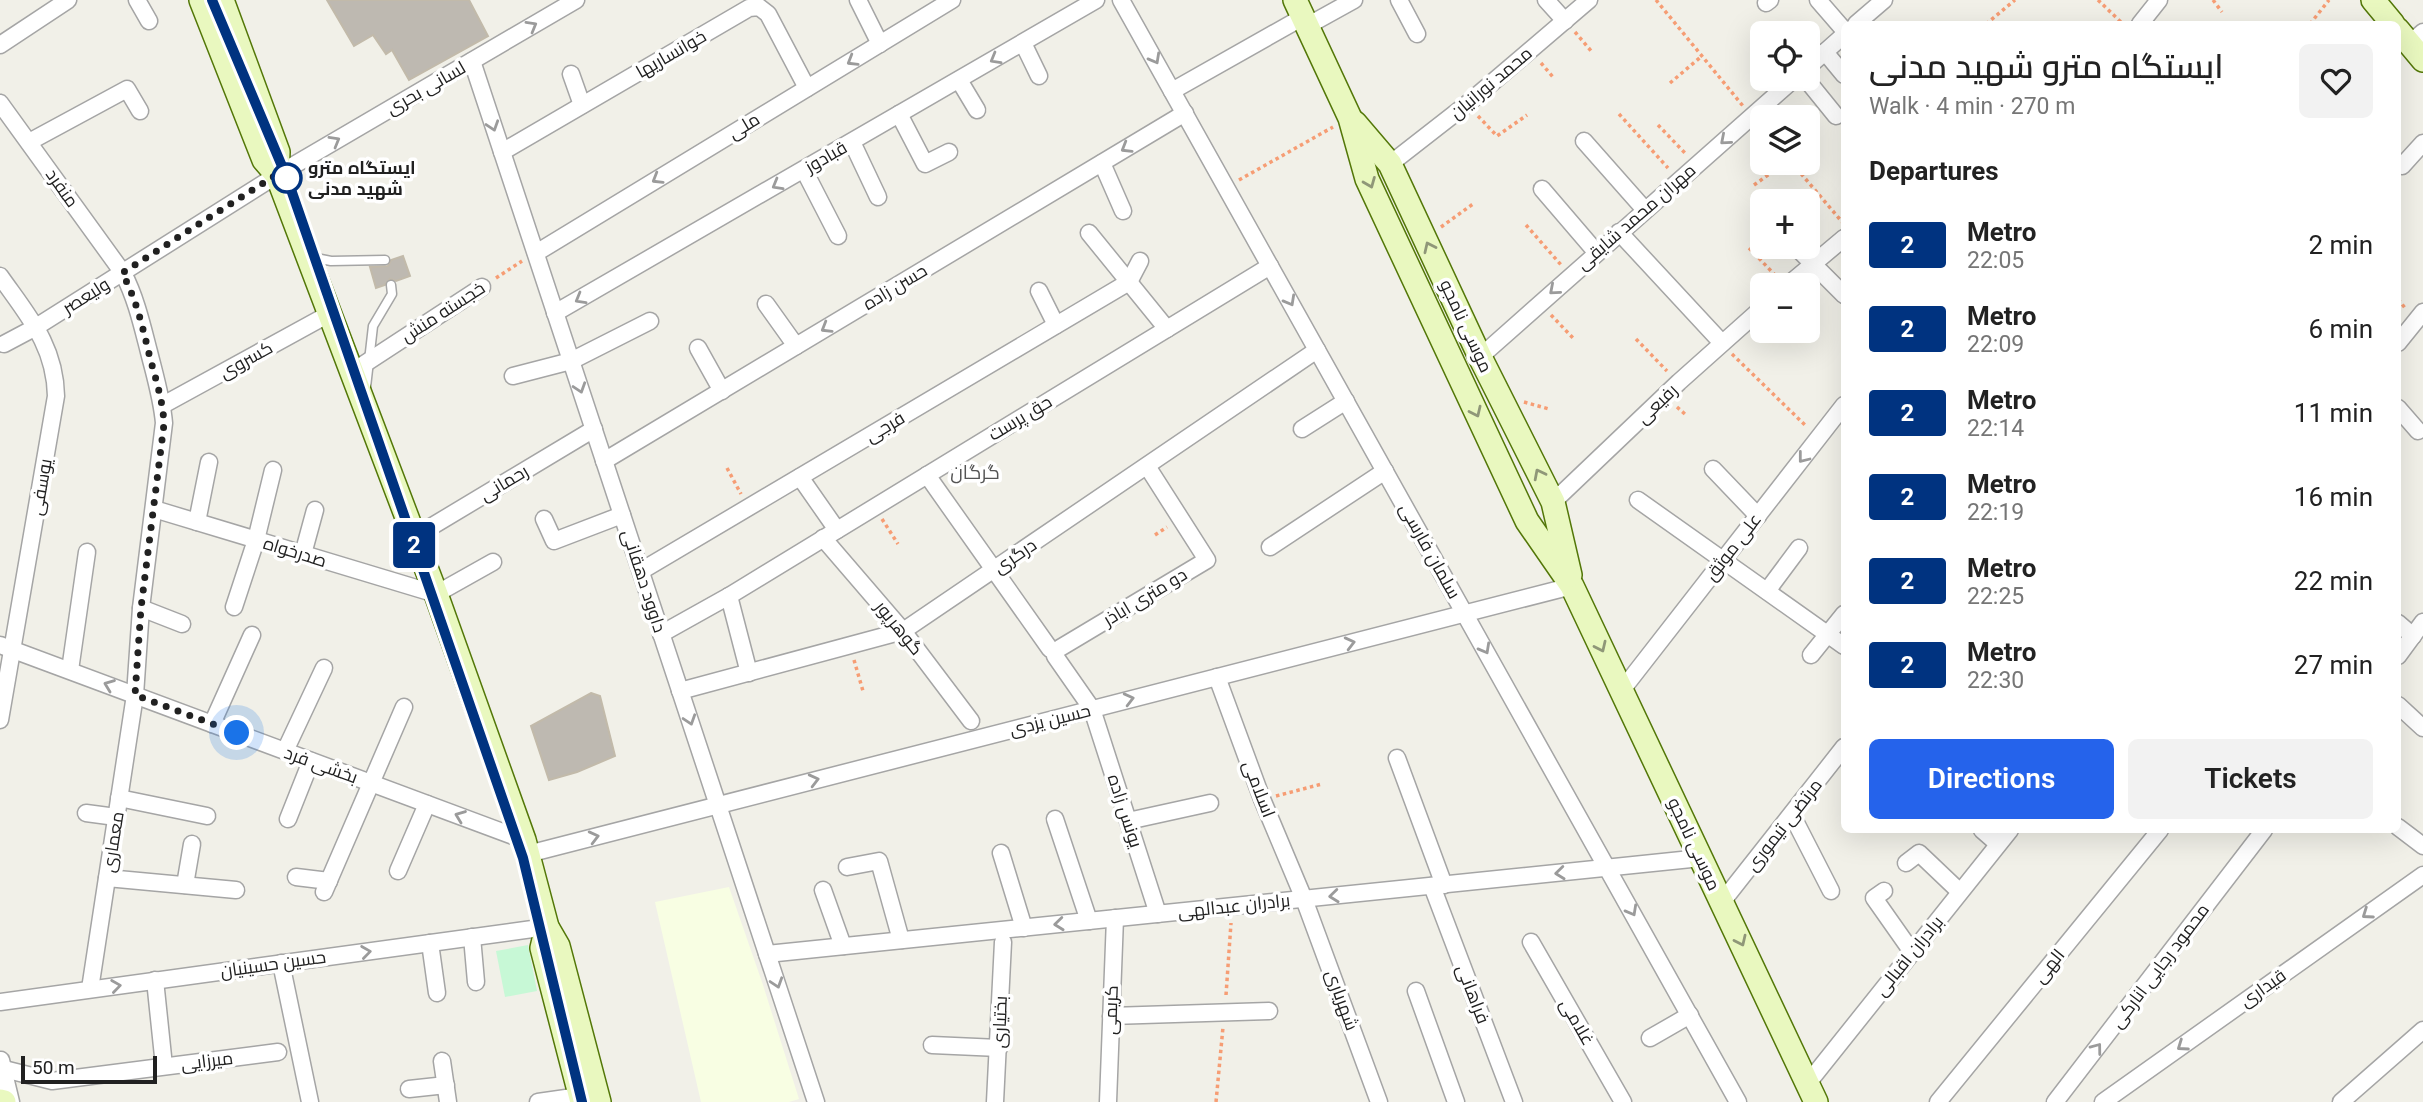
<!DOCTYPE html>
<html lang="en">
<head>
<meta charset="utf-8">
<style>
	:root { --surface:#fff; --page:#f2f2f2; --text:#222; --muted:#767676; --accent:#2563eb }
	body { margin:0; font-family:Roboto,Cairo,sans-serif; background:var(--page); color:var(--text); height:100vh; display:flex; flex-direction:column; font-size:26px; white-space:nowrap }
	* { box-sizing:border-box; margin:0 }
	p { font-size:23px; color:var(--muted) }
	.icon { flex:none; width:38px; height:38px; fill:none; stroke:currentColor; stroke-width:2; stroke-linecap:round; stroke-linejoin:round }
	.map { position:relative; flex:1; overflow:hidden }
	.sheet { position:absolute; left:1841px; top:21px; width:560px; height:812px; display:flex; flex-direction:column; background:var(--surface); border-radius:10px; box-shadow:0 7px 28px #0002 }
	.sheet>* { flex:none }
	.badge { padding:0 14px; border-radius:5px; font-size:24px; line-height:46px }
	.controls { position:absolute; left:1750px; top:21px; display:grid; gap:14px }
	.controls a { display:grid; place-items:center; width:70px; height:70px; border-radius:10px; background:var(--surface); box-shadow:0 7px 28px #0002; font-size:35px }
	.scale { position:absolute; left:21px; bottom:18px; width:136px; box-sizing:border-box; padding-left:7px; border:4px solid #212121; border-top:0; font-size:19px; line-height:24px; white-space:nowrap; color:#212121; -webkit-text-stroke:5px #fff; paint-order:stroke }
	.you { position:absolute; width:35px; height:35px; margin:-18px; border:5px solid #fff; border-radius:50%; background:#1a73e8; box-shadow:0 0 0 10px #1a73e833 }
	.map>.badge { position:absolute; translate:-50% -50%; box-shadow:0 0 0 4px #fff }
	h2 { padding:0 28px; font-size:26px; line-height:63px }
	.round { display:grid; place-items:center; flex:none; width:74px; height:74px; border-radius:10px; background:var(--page) }
	.headline { display:flex; align-items:center; justify-content:space-between; height:119px; padding:0 28px }
	h1 { font-size:33px; font-weight:600; line-height:52px }
	.primary-button { display:flex; gap:14px; margin-top:auto; padding:14px 28px }
	.primary-button a { flex:1; height:80px; border-radius:10px; background:var(--accent); color:#fff; font-size:28px; font-weight:600; line-height:80px; text-align:center }
	.primary-button a+a { background:var(--page); color:var(--text) }
	ul { padding:0; list-style:none }
	li { display:flex; align-items:center; gap:21px; height:84px; padding:0 28px }
	li div { flex:1 }
	li b { display:block; font-size:26px }
	li em { font-style:normal }
	li .badge { min-width:77px; font-weight:700; text-align:center }
	.map>svg:first-child { display:block }
	.education { fill:#f8fee3 }
	.park { fill:#c7f8d6 }
	.building { fill:#beb9b1; stroke:#c2baaa; stroke-width:2 }
	.lines { fill:none; stroke-linecap:round; stroke-linejoin:round }
	.service-casing { stroke:#a5a5a5; stroke-width:11 }
	.minor-casing { stroke:#a5a5a5; stroke-width:19 }
	.secondary-casing { stroke:#537708; stroke-width:26 }
	.path { stroke:#f69d74; stroke-width:3.5; stroke-dasharray:3.5 3.5; stroke-linecap:butt }
	.service { stroke:#fff; stroke-width:8 }
	.minor { stroke:#fff; stroke-width:16 }
	.secondary { stroke:#e9f8bf; stroke-width:23 }
	.oneway { stroke:#9b9b9b }
	.oneway2 { stroke:#8f9778 }
	.line-casing { stroke:#fff; stroke-width:16 }
	.line { stroke:#003380; stroke-width:10 }
	.walk { stroke:#212121; stroke-width:7; stroke-dasharray:0 12.6 }
	.stop-dot { fill:#fff; stroke:#003380; stroke-width:3.5 }
	.labels { text-anchor:middle; stroke-width:7; stroke-linejoin:round; paint-order:stroke }
	.street-label { font-size:18px; fill:#212121; stroke:#fff }
	.stop-label { font-size:18px; font-weight:bold; fill:#212121; stroke:#fff; text-anchor:start }
	.neighbourhood-label { font-size:19px; fill:#545454; stroke:#fff }
</style>
</head>
<body>
<div class="map">
<svg width="2423" height="1102" viewBox="0 0 2423 1102">
	<rect width="100%" height="100%" fill="#f1f0e8"/>
	<polygon class="education" points="729,887 763,985 799,1099 789,1102 701,1102 655,902"/>
	<polygon class="park" points="528,945 537,991 505,997 496,951"/>
	<g class="building">
		<polygon points="327,0 469,0 488,36 409,80 392,50 386,54 373,35 354,46"/>
		<polygon points="403,256 410,276 396,281 390,279 385,285 376,288 370,267 388,266 391,260"/>
		<polygon points="591,693 600,696 615,756 577,772 549,780 531,726"/>
	</g>
	<g class="lines">
		<defs>
			<g id="service">
				<polyline points="311,257 331,261 385,260"/>
				<polyline points="366,387 373,326 392,294 391,285"/>
			</g>
			<g id="minor">
				<polyline points="137,0 149,21"/>
				<polyline points="858,0 880,44"/>
				<polyline points="1121,0 1738,1102"/>
				<polyline points="1399,0 1417,34"/>
				<polyline points="1546,0 1565,21"/>
				<polyline points="1818,0 1844,30"/>
				<polyline points="1766,3 1770,0"/>
				<polyline points="1856,24 1884,0"/>
				<polyline points="2140,24 2159,0"/>
				<polyline points="1307,26 1354,0"/>
				<polyline points="1023,43 1039,76"/>
				<polyline points="2409,44 2423,32"/>
				<polyline points="0,45 68,0"/>
				<polyline points="1825,52 1844,75"/>
				<polyline points="472,61 816,1102"/>
				<polyline points="1808,67 1844,35"/>
				<polyline points="571,74 582,105"/>
				<polyline points="1806,79 1836,116"/>
				<polyline points="959,80 977,110"/>
				<polyline points="1172,91 1303,17"/>
				<path d="M0,103L123,273C136,298 142,325 149,352C155,376 162,399 164,423L141,608L135,695L90,989"/>
				<polyline points="899,114 925,164 949,152"/>
				<polyline points="1584,141 1645,210"/>
				<polyline points="29,142 127,89 140,111"/>
				<polyline points="852,142 878,197"/>
				<polyline points="502,152 749,8 759,7 768,14 807,88"/>
				<polyline points="1102,163 1123,211"/>
				<polyline points="1390,164 1467,104 1589,0"/>
				<polyline points="2402,166 2423,143"/>
				<polyline points="804,170 838,236"/>
				<polyline points="1542,189 1596,252"/>
				<polyline points="1619,232 1722,343"/>
				<polyline points="1089,233 1167,329"/>
				<polyline points="1796,247 1844,295"/>
				<polyline points="536,253 952,0"/>
				<path d="M0,276C28,316 55,345 56,396L0,720"/>
				<polyline points="1788,285 1844,238"/>
				<polyline points="1039,291 1056,325"/>
				<polyline points="766,304 796,346"/>
				<polyline points="555,313 1096,0"/>
				<polyline points="2398,343 2423,312"/>
				<polyline points="4,344 36,327 277,175 576,0"/>
				<polyline points="698,348 722,391"/>
				<polyline points="1480,357 1794,79"/>
				<polyline points="352,372 482,287"/>
				<polyline points="513,376 571,361 650,321"/>
				<polyline points="163,405 329,314"/>
				<polyline points="2398,408 2418,431"/>
				<polyline points="1302,429 1346,401"/>
				<polyline points="604,461 1185,113"/>
				<polyline points="1713,469 1758,516"/>
				<polyline points="927,475 1050,649"/>
				<polyline points="800,477 837,530"/>
				<polyline points="1638,500 1844,646"/>
				<polyline points="1553,502 1679,382 1762,308"/>
				<polyline points="154,509 436,594 493,562"/>
				<polyline points="544,519 554,541 622,515"/>
				<polyline points="197,522 209,462"/>
				<polyline points="414,537 594,429"/>
				<polyline points="823,538 903,631 971,721"/>
				<polyline points="1270,547 1385,471"/>
				<polyline points="303,554 315,510"/>
				<polyline points="641,571 1129,282 1140,261"/>
				<polyline points="1767,591 1799,548"/>
				<polyline points="729,596 749,673"/>
				<polyline points="234,607 256,540 273,470"/>
				<polyline points="141,608 182,624"/>
				<polyline points="2398,623 2413,636"/>
				<polyline points="661,634 729,596 1270,266"/>
				<polyline points="0,645 524,840"/>
				<polyline points="1060,648 1207,560 1147,466"/>
				<polyline points="1811,655 1844,614"/>
				<polyline points="1055,656 1092,709 1158,914"/>
				<polyline points="2398,656 2423,622"/>
				<polyline points="70,670 87,552"/>
				<polyline points="1217,677 1262,799 1304,899 1379,1102"/>
				<polyline points="1622,690 1844,405"/>
				<polyline points="680,691 903,631 1317,350"/>
				<polyline points="2398,705 2423,728"/>
				<polyline points="212,724 252,635"/>
				<polyline points="285,751 324,668"/>
				<polyline points="1397,758 1444,885"/>
				<polyline points="119,798 207,816"/>
				<polyline points="86,813 116,817"/>
				<polyline points="1792,815 1831,891"/>
				<polyline points="288,819 311,761"/>
				<polyline points="1055,819 1089,921"/>
				<polyline points="1128,821 1210,803"/>
				<polyline points="2398,827 2423,846"/>
				<polyline points="1982,830 1998,844"/>
				<polyline points="1001,853 1024,928"/>
				<polyline points="528,854 1572,586"/>
				<polyline points="1906,863 1919,853 1960,892"/>
				<polyline points="847,867 879,861 901,940"/>
				<polyline points="398,871 427,804"/>
				<polyline points="296,877 329,881"/>
				<polyline points="107,878 236,890"/>
				<polyline points="185,885 192,844"/>
				<polyline points="1432,886 1514,1102"/>
				<polyline points="823,890 843,946"/>
				<polyline points="1884,891 1874,898 1912,952"/>
				<polyline points="324,892 404,707"/>
				<polyline points="1722,902 1844,747"/>
				<polyline points="472,937 476,982"/>
				<polyline points="1531,942 1623,1102"/>
				<polyline points="430,943 437,993"/>
				<polyline points="767,954 1701,858"/>
				<polyline points="281,963 310,1102"/>
				<polyline points="155,980 164,1066"/>
				<polyline points="1416,991 1456,1102"/>
				<polyline points="0,1002 547,927"/>
				<polyline points="1111,1016 1269,1011"/>
				<polyline points="1650,1038 1690,1015"/>
				<polyline points="932,1045 999,1048"/>
				<polyline points="1,1060 11,1102"/>
				<polyline points="442,1061 448,1102"/>
				<polyline points="0,1068 52,1081 278,1052"/>
				<polyline points="1808,1083 2010,830"/>
				<polyline points="409,1089 446,1085"/>
				<polyline points="538,1102 587,1095"/>
				<polyline points="995,1102 1003,942"/>
				<polyline points="1108,1102 1115,918"/>
				<polyline points="1938,1102 2160,830"/>
				<polyline points="2055,1102 2264,830"/>
				<polyline points="2103,1102 2423,875"/>
				<polyline points="2341,1102 2423,1030"/>
			</g>
			<g id="secondary">
				<polyline points="201,0 264,160 277,175 436,594 524,840 547,927 558,946 599,1102"/>
				<polyline points="222,0 278,152 277,175"/>
				<polyline points="1295,0 1350,118 1367,179 1527,521 1572,586 1816,1102"/>
				<polyline points="2373,0 2393,24"/>
				<polyline points="2398,30 2423,60"/>
				<polyline points="1355,123 1390,164 1480,357 1553,502 1570,575"/>
				<polyline points="547,927 542,948 582,1102"/>
				<polyline points="0,1101 4,1102"/>
			</g>
		</defs>
		<use href="#service" class="service-casing"/>
		<use href="#minor" class="minor-casing"/>
		<use href="#secondary" class="secondary-casing"/>
		<g class="path">
			<polyline points="1656,0 1743,106"/>
			<polyline points="2098,0 2123,24"/>
			<polyline points="2213,0 2222,12"/>
			<polyline points="1986,24 2015,0"/>
			<polyline points="2310,24 2329,0"/>
			<polyline points="1575,32 1592,52"/>
			<polyline points="1541,63 1553,77"/>
			<polyline points="1670,83 1702,56"/>
			<polyline points="1619,114 1668,168"/>
			<polyline points="1478,116 1497,136 1527,115"/>
			<polyline points="1658,125 1685,153"/>
			<polyline points="1792,163 1843,223"/>
			<polyline points="1239,180 1333,127"/>
			<polyline points="1754,185 1785,163"/>
			<polyline points="1526,225 1562,266"/>
			<polyline points="1441,227 1473,204"/>
			<polyline points="1749,248 1776,276"/>
			<polyline points="496,278 522,261"/>
			<polyline points="2398,299 2405,308"/>
			<polyline points="1551,315 1574,339"/>
			<polyline points="1636,339 1667,371"/>
			<polyline points="1732,354 1807,427"/>
			<polyline points="1524,402 1549,409"/>
			<polyline points="1677,407 1686,415"/>
			<polyline points="727,468 741,494"/>
			<polyline points="882,519 898,544"/>
			<polyline points="1155,535 1167,527"/>
			<polyline points="854,660 863,691"/>
			<polyline points="1276,796 1322,784"/>
			<polyline points="1226,995 1231,923"/>
			<polyline points="1216,1102 1223,1027"/>
		</g>
		<use href="#service" class="service"/>
		<use href="#minor" class="minor"/>
		<use href="#secondary" class="secondary"/>
	</g>
	<defs><path id="oneway-chevron" d="M-2-3.5L2.5 0L-2 3.5" fill="none" stroke-width="1.6" stroke-linecap="round" stroke-linejoin="round" transform="scale(1.75)"/></defs>
	<g class="oneway">
		<use href="#oneway-chevron" transform="translate(532 26) rotate(-30)"/>
		<use href="#oneway-chevron" transform="translate(995 59) rotate(150)"/>
		<use href="#oneway-chevron" transform="translate(1155 59) rotate(61)"/>
		<use href="#oneway-chevron" transform="translate(852 61) rotate(149)"/>
		<use href="#oneway-chevron" transform="translate(493 126) rotate(72)"/>
		<use href="#oneway-chevron" transform="translate(1725 140) rotate(139)"/>
		<use href="#oneway-chevron" transform="translate(335 141) rotate(-30)"/>
		<use href="#oneway-chevron" transform="translate(1126 148) rotate(149)"/>
		<use href="#oneway-chevron" transform="translate(657 179) rotate(149)"/>
		<use href="#oneway-chevron" transform="translate(777 185) rotate(150)"/>
		<use href="#oneway-chevron" transform="translate(1554 290) rotate(139)"/>
		<use href="#oneway-chevron" transform="translate(580 299) rotate(150)"/>
		<use href="#oneway-chevron" transform="translate(1290 301) rotate(61)"/>
		<use href="#oneway-chevron" transform="translate(826 328) rotate(149)"/>
		<use href="#oneway-chevron" transform="translate(580 388) rotate(72)"/>
		<use href="#oneway-chevron" transform="translate(1803 458) rotate(128)"/>
		<use href="#oneway-chevron" transform="translate(1350 643) rotate(-14)"/>
		<use href="#oneway-chevron" transform="translate(1485 649) rotate(61)"/>
		<use href="#oneway-chevron" transform="translate(109 685) rotate(-159)"/>
		<use href="#oneway-chevron" transform="translate(1129 699) rotate(-14)"/>
		<use href="#oneway-chevron" transform="translate(690 720) rotate(72)"/>
		<use href="#oneway-chevron" transform="translate(814 780) rotate(-14)"/>
		<use href="#oneway-chevron" transform="translate(460 816) rotate(-159)"/>
		<use href="#oneway-chevron" transform="translate(594 837) rotate(-14)"/>
		<use href="#oneway-chevron" transform="translate(1560 873) rotate(174)"/>
		<use href="#oneway-chevron" transform="translate(1334 896) rotate(174)"/>
		<use href="#oneway-chevron" transform="translate(1632 911) rotate(61)"/>
		<use href="#oneway-chevron" transform="translate(2367 914) rotate(145)"/>
		<use href="#oneway-chevron" transform="translate(1059 924) rotate(174)"/>
		<use href="#oneway-chevron" transform="translate(366 952) rotate(-8)"/>
		<use href="#oneway-chevron" transform="translate(777 983) rotate(72)"/>
		<use href="#oneway-chevron" transform="translate(116 986) rotate(-8)"/>
		<use href="#oneway-chevron" transform="translate(2182 1046) rotate(145)"/>
		<use href="#oneway-chevron" transform="translate(2097 1048) rotate(-53)"/>
	</g>
	<g class="oneway2">
		<use href="#oneway-chevron" transform="translate(1370 183) rotate(68)"/>
		<use href="#oneway-chevron" transform="translate(1429 247) rotate(-115)"/>
		<use href="#oneway-chevron" transform="translate(1476 412) rotate(65)"/>
		<use href="#oneway-chevron" transform="translate(1539 474) rotate(-117)"/>
		<use href="#oneway-chevron" transform="translate(1601 647) rotate(65)"/>
		<use href="#oneway-chevron" transform="translate(1741 941) rotate(65)"/>
	</g>
	<g class="lines">
		<defs>
			<polyline id="line" points="212,0 287,178 523,858 582,1102"/>
		</defs>
		<use href="#line" class="line-casing"/>
		<use href="#line" class="line"/>
		<path class="walk" d="M237,733L135,695L141,608L164,424C163,401 156,380 150,358C143,329 137,300 122,273L276,175L287,178"/>
	</g>
	<circle class="stop-dot" cx="287" cy="178" r="14"/>
	<g class="labels">
		<g class="street-label">
			<text transform="translate(671 54) rotate(-30)" y="6">خوانساریها</text>
			<text transform="translate(1491 83) rotate(-40)" y="6">محمد نورانیان</text>
			<text transform="translate(426 88) rotate(-30)" y="6">لسانی بحری</text>
			<text transform="translate(744 126) rotate(-31)" y="6">ملی</text>
			<text transform="translate(826 157) rotate(-30)" y="6">قبادوز</text>
			<text transform="translate(62 188) rotate(55)" y="6">منفرد</text>
			<text transform="translate(1636 217) rotate(-41)" y="6">مهران محمد شایقی</text>
			<text transform="translate(895 287) rotate(-31)" y="6">حسن زاده</text>
			<text transform="translate(86 296) rotate(-32)" y="6">ولیعصر</text>
			<text transform="translate(443 312) rotate(-33)" y="6">خجسته منش</text>
			<text transform="translate(1466 326) rotate(65)" y="6">موسی نامجو</text>
			<text transform="translate(246 360) rotate(-29)" y="6">کسروی</text>
			<text transform="translate(1657 404) rotate(-44)" y="6">رفیعی</text>
			<text transform="translate(1020 418) rotate(-31)" y="6">حق پرست</text>
			<text transform="translate(885 427) rotate(-31)" y="6">فرجی</text>
			<text transform="translate(504 483) rotate(-31)" y="6">رحمانی</text>
			<text transform="translate(41 487) rotate(-80)" y="6">یوسفی</text>
			<text transform="translate(1733 547) rotate(-52)" y="6">علی موثق</text>
			<text transform="translate(1430 551) rotate(61)" y="6">سلمان فارسی</text>
			<text transform="translate(295 552) rotate(17)" y="6">صدرخواه</text>
			<text transform="translate(1015 556) rotate(-34)" y="6">درگری</text>
			<text transform="translate(644 581) rotate(72)" y="6">داوود دهقانی</text>
			<text transform="translate(1145 597) rotate(-31)" y="6">دو متری اباذر</text>
			<text transform="translate(899 628) rotate(51)" y="6">گوهرپور</text>
			<text transform="translate(1050 720) rotate(-14)" y="6">حسین یزدی</text>
			<text transform="translate(321 765) rotate(20)" y="6">بخشی فرد</text>
			<text transform="translate(1259 789) rotate(69)" y="6">اسلامی</text>
			<text transform="translate(1125 811) rotate(72)" y="6">یونس زاده</text>
			<text transform="translate(1784 825) rotate(-52)" y="6">مرتضی تیموری</text>
			<text transform="translate(113 842) rotate(-81)" y="6">معماری</text>
			<text transform="translate(1694 844) rotate(65)" y="6">موسی نامجو</text>
			<text transform="translate(1234 906) rotate(-6)" y="6">برادران عبدالهی</text>
			<text transform="translate(1909 956) rotate(-51)" y="6">برادران اقبالی</text>
			<text transform="translate(273 964) rotate(-8)" y="6">حسین حسینیان</text>
			<text transform="translate(2049 966) rotate(-51)" y="6">الهی</text>
			<text transform="translate(2160 966) rotate(-53)" y="6">محمود رجایی انارکی</text>
			<text transform="translate(2263 988) rotate(-35)" y="6">قیداری</text>
			<text transform="translate(1473 994) rotate(69)" y="6">فراهانی</text>
			<text transform="translate(1342 1000) rotate(70)" y="6">شهریاری</text>
			<text transform="translate(1111 1010) rotate(-88)" y="6">کریمی</text>
			<text transform="translate(1000 1022) rotate(-88)" y="6">بختیاری</text>
			<text transform="translate(1577 1022) rotate(60)" y="6">غلامی</text>
			<text transform="translate(207 1061) rotate(-7)" y="6">میرزایی</text>
		</g>
		<g class="stop-label">
			<text x="308" y="174">ایستگاه مترو<tspan x="308" dy="21">شهید مدنی</tspan></text>
		</g>
		<g class="neighbourhood-label">
			<text x="975" y="479">گرگان</text>
		</g>
	</g>
</svg>
<div class="controls">
<a><svg class="icon" aria-label="locate" viewBox="0 0 24 24"><circle cx="12" cy="12" r="6"/><path d="M12 2v4M12 18v4M2 12h4M18 12h4"/></svg></a>
<a><svg class="icon" aria-label="layers" viewBox="0 0 24 24"><path d="M12 4l9 5-9 5-9-5zM3 14l9 5 9-5"/></svg></a>
<a>+</a>
<a>−</a>
</div>
<div class="scale">50 m</div>
<div class="you" style="left:237px;top:733px"></div>
<b class="badge" style="left:414px;top:545px;background:#003380;color:#fff">2</b>
<section class="sheet">
<div class="headline"><div><h1>ایستگاه مترو شهید مدنی</h1><p>Walk · 4 min · 270 m</p></div><a class="round"><svg class="icon" aria-label="heart" viewBox="0 0 24 24"><path d="M12 20l-8-8c-3-5 5-10 8-4 3-6 11-1 8 4z"/></svg></a></div>
<h2>Departures</h2>
<ul>
<li><span class="badge" style="background:#003380;color:#fff">2</span><div><b>Metro</b><p>22:05</p></div><em>2 min</em></li>
<li><span class="badge" style="background:#003380;color:#fff">2</span><div><b>Metro</b><p>22:09</p></div><em>6 min</em></li>
<li><span class="badge" style="background:#003380;color:#fff">2</span><div><b>Metro</b><p>22:14</p></div><em>11 min</em></li>
<li><span class="badge" style="background:#003380;color:#fff">2</span><div><b>Metro</b><p>22:19</p></div><em>16 min</em></li>
<li><span class="badge" style="background:#003380;color:#fff">2</span><div><b>Metro</b><p>22:25</p></div><em>22 min</em></li>
<li><span class="badge" style="background:#003380;color:#fff">2</span><div><b>Metro</b><p>22:30</p></div><em>27 min</em></li>
</ul>
<div class="primary-button"><a>Directions</a><a>Tickets</a></div>
</section>
</div>
</body>
</html>
